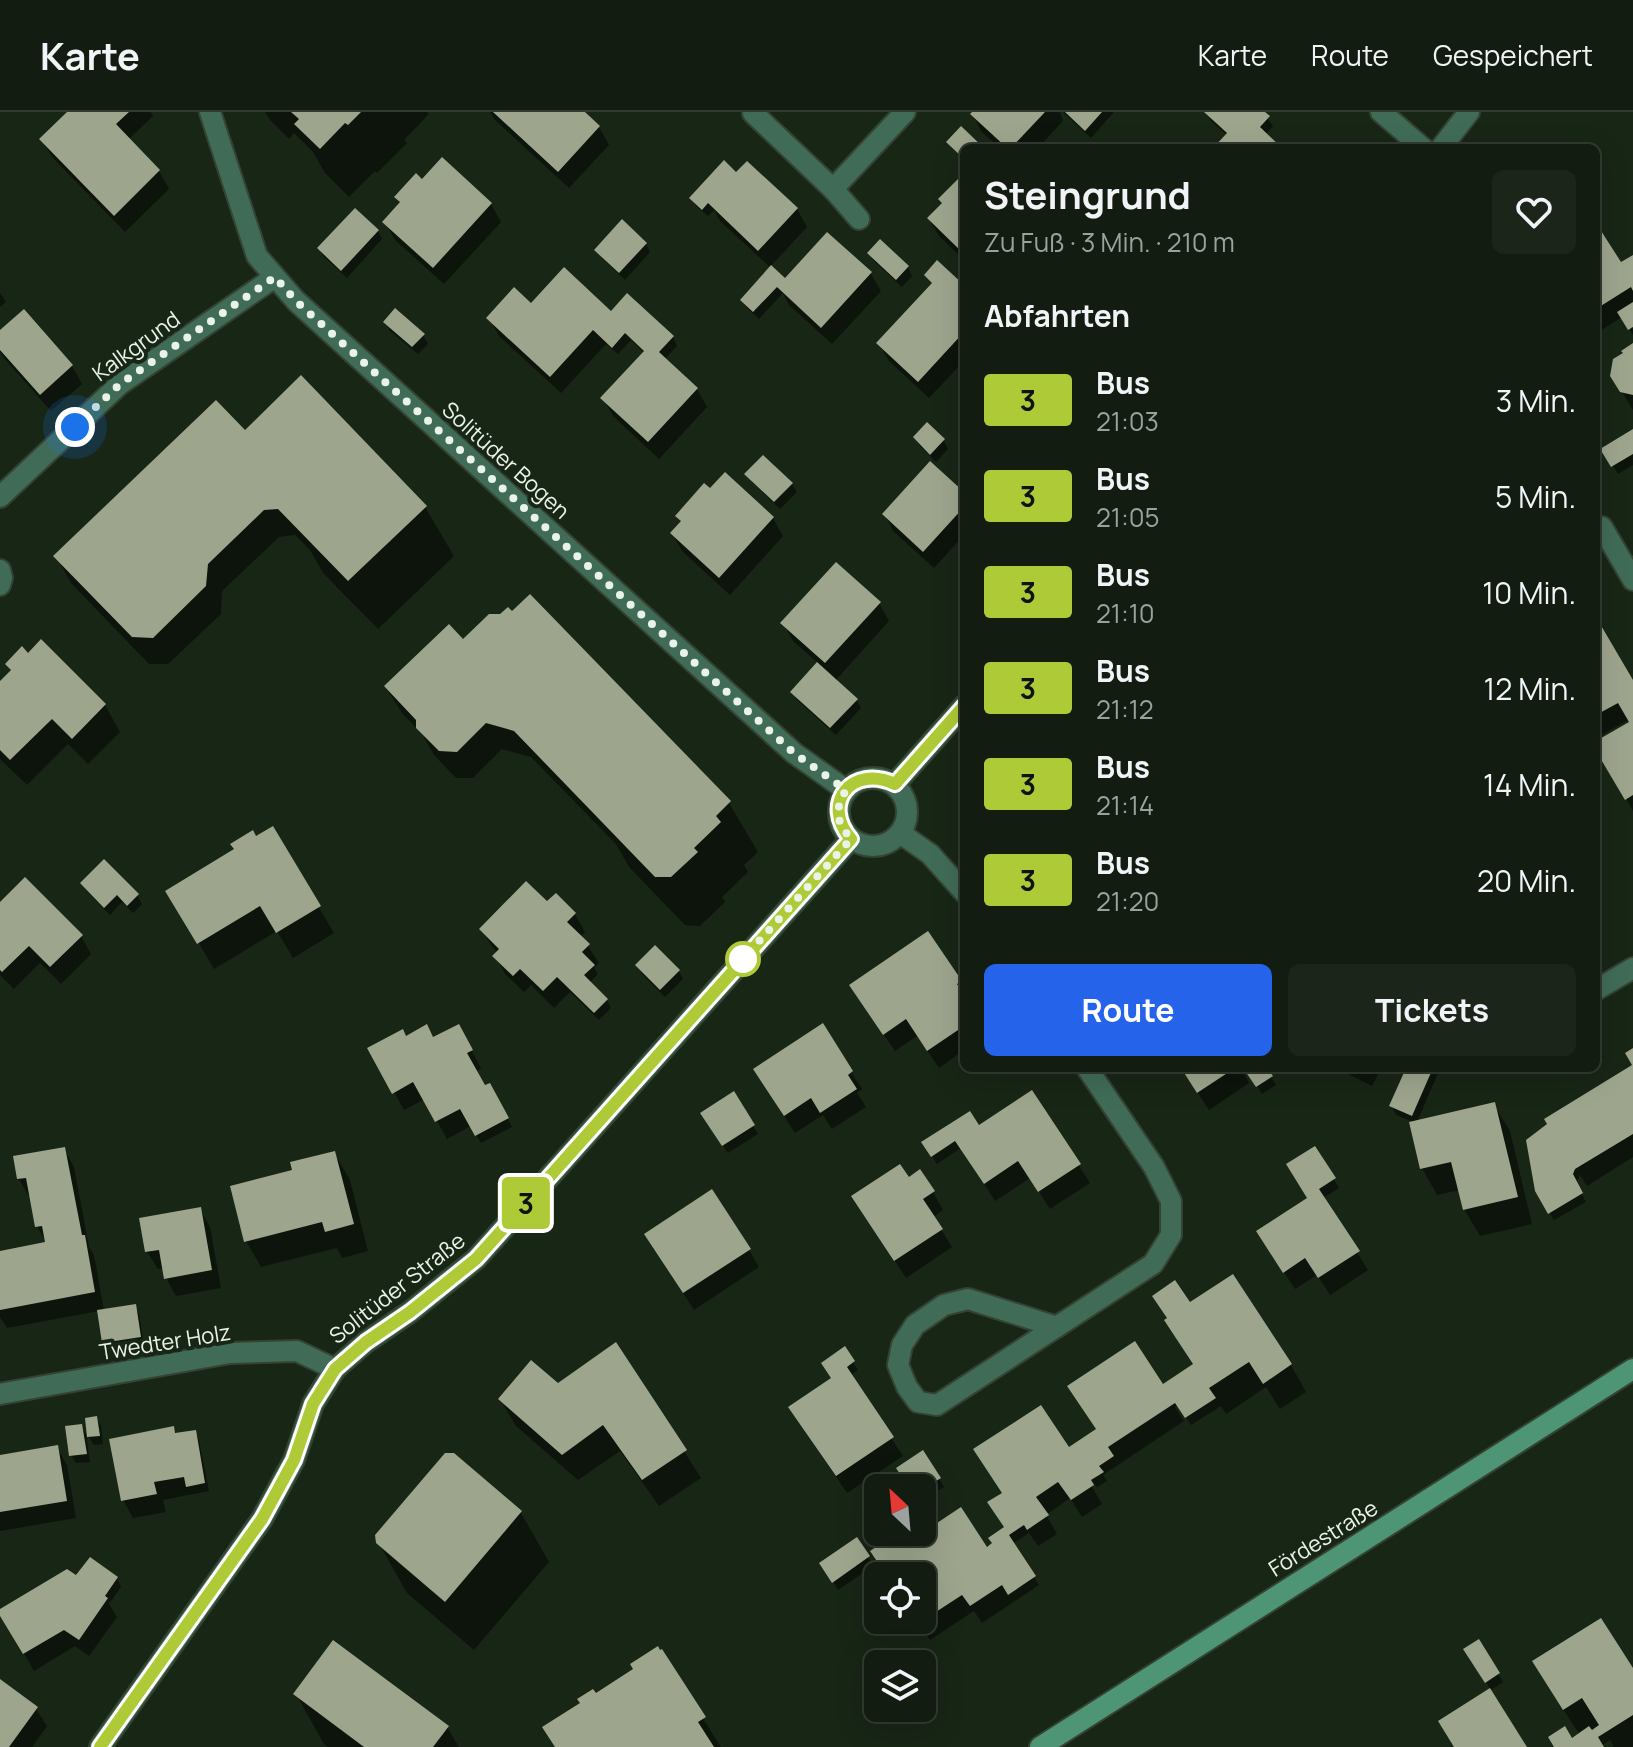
<!DOCTYPE html>
<html lang="de">
<head>
<meta charset="utf-8">
<style>
	:root { --surface:#121c10; --page:#1b2519; --text:#f1f3f6; --muted:#9ca19f; --line:#313a30; --accent:#2563eb }
	body { margin:0; font-family:Manrope,sans-serif; background:var(--page); color:var(--text); height:100vh; display:flex; flex-direction:column; font-size:30px; white-space:nowrap }
	* { box-sizing:border-box; margin:0 }
	p { font-size:26px; color:var(--muted) }
	.icon { flex:none; width:44px; height:44px; fill:none; stroke:currentColor; stroke-width:2; stroke-linecap:round; stroke-linejoin:round }
	.map { position:relative; flex:1; overflow:hidden }
	.drawer { position:absolute; left:960px; top:32px; width:640px; height:928px; display:flex; flex-direction:column; background:var(--surface); border-radius:12px; box-shadow:0 8px 32px #0002,0 0 0 2px var(--line) }
	.drawer>* { flex:none }
	.badge { padding:0 16px; border-radius:6px; font-size:28px; line-height:52px }
	.needle { width:52px; rotate:334deg }
	.tools { position:absolute; left:864px; top:1362px; display:grid; gap:16px }
	.tools a { display:grid; place-items:center; width:72px; height:72px; border-radius:12px; background:var(--surface); box-shadow:0 8px 32px #0002,0 0 0 2px var(--line); font-size:40px }
	.you { position:absolute; width:40px; height:40px; margin:-20px; border:6px solid #fff; border-radius:50%; background:#1a73e8; box-shadow:0 0 0 12px #1a73e833 }
	.map>.badge { position:absolute; translate:-50% -50%; box-shadow:0 0 0 4px #fff }
	h2 { padding:0 24px; font-size:30px; line-height:72px }
	.round { display:grid; place-items:center; flex:none; width:84px; height:84px; border-radius:12px; background:var(--page) }
	.head { display:flex; align-items:center; justify-content:space-between; height:136px; padding:0 24px }
	h1 { font-size:38px; font-weight:700; line-height:60px }
	.action { display:flex; gap:16px; margin-top:auto; padding:16px 24px }
	.action a { flex:1; height:92px; border-radius:12px; background:var(--accent); color:#fff; font-size:32px; font-weight:700; line-height:92px; text-align:center }
	.action a+a { background:var(--page); color:var(--text) }
	ul { padding:0; list-style:none }
	li { display:flex; align-items:center; gap:24px; height:96px; padding:0 24px }
	li div { flex:1 }
	li b { display:block; font-size:30px }
	li em { font-style:normal }
	li .badge { min-width:88px; font-weight:700; text-align:center }
	header { display:flex; align-items:center; gap:48px; box-sizing:border-box; height:112px; padding:0 40px; background:var(--surface); border-bottom:2px solid var(--line) }
	header strong { font-size:38px }
	nav { display:flex; gap:44px; margin-inline-start:auto; font-size:28px }
	.map>svg:first-child { display:block }
	.shadow { fill:#0007 }
	.building { fill:#9ea58d }
	.lines { fill:none; stroke-linecap:round; stroke-linejoin:round }
	.street-casing { stroke:#354333; stroke-width:24 }
	.secondary-casing { stroke:#354333; stroke-width:24 }
	.street { stroke:#406c57; stroke-width:20 }
	.secondary { stroke:#4d9575; stroke-width:20 }
	.line-casing { stroke:#fff; stroke-width:18 }
	.line { stroke:#aecb37; stroke-width:12 }
	.walk { stroke:#e9f3e8; stroke-width:8; stroke-dasharray:0 14.4 }
	.stop-dot { fill:#fff; stroke:#aecb37; stroke-width:4 }
	.labels { text-anchor:middle; stroke-width:8; stroke-linejoin:round; paint-order:stroke }
	.street-label { font-size:22px; fill:#e9f3e8; stroke:#182616 }
</style>
</head>
<body>
<header>
<strong>Karte</strong>
<nav><a>Karte</a><a>Route</a><a>Gespeichert</a></nav>
</header>
<div class="map">
<svg width="1633" height="1635" viewBox="0 0 1633 1635">
	<rect width="100%" height="100%" fill="#182616"/>
	<g class="shadow">
		<polygon points="70,0 151,0 153,4 128,28 159,59 169,77 125,120 52,45 42,28"/>
		<polygon points="265,0 427,0 429,2 404,28 407,31 377,61 375,59 349,85 325,61 313,40 294,21 289,27 270,8"/>
		<polygon points="490,0 582,0 599,15 609,33 569,76 495,8"/>
		<polygon points="974,0 1060,0 1063,9 1038,36 1000,36 982,20 972,2"/>
		<polygon points="1063,0 1113,0 1113,1 1091,26"/>
		<polygon points="1207,0 1263,0 1273,14 1265,23 1279,36 1216,36 1228,24 1211,9"/>
		<polygon points="736,63 797,97 807,115 770,155 785,169 828,122 871,162 881,179 832,232 789,193 783,181 759,207 747,196 742,188 771,156 720,109 714,98 708,104 696,94 692,86"/>
		<polygon points="964,68 964,148 939,124 929,107"/>
		<polygon points="422,69 491,92 501,110 444,172 395,128 385,110 401,93 397,85"/>
		<polygon points="1596,115 1620,153 1633,145 1633,223 1622,205 1597,221 1596,219"/>
		<polygon points="378,119 382,127 347,166 324,145 319,136"/>
		<polygon points="646,132 650,140 625,168 602,146 597,138"/>
		<polygon points="869,141 908,155 912,164 902,175 874,149"/>
		<polygon points="937,151 964,176 964,249 929,286 889,249 879,232 933,173 926,163"/>
		<polygon points="0,181 6,190 0,195"/>
		<polygon points="628,184 673,225 677,234 665,247 697,277 707,295 659,347 613,304 603,286 644,241 631,228 618,242 606,232 561,281 499,224 489,206 531,193 611,202"/>
		<polygon points="386,210 423,223 428,232 418,242 390,219"/>
		<polygon points="0,221 72,254 82,272 51,299 3,245 0,240"/>
		<polygon points="1633,233 1633,298 1612,263"/>
		<polygon points="927,313 944,329 948,337 936,350 920,334 915,325"/>
		<polygon points="1633,319 1633,353 1618,362 1603,338"/>
		<polygon points="245,321 425,395 454,444 378,517 323,461 310,438 295,423 279,425 222,479 221,502 168,552 149,552 71,471 56,444"/>
		<polygon points="763,345 792,372 797,380 780,397 752,370 747,362"/>
		<polygon points="964,383 964,423 934,456 894,420 884,402"/>
		<polygon points="678,404 773,406 783,424 730,483 682,439 672,421 682,411"/>
		<polygon points="879,491 889,509 835,569 856,588 861,596 836,623 797,588 792,580 818,551 793,529 783,511"/>
		<polygon points="1596,509 1633,572 1633,699 1596,635 1596,632 1632,611 1630,607 1596,626"/>
		<polygon points="463,530 729,691 758,740 744,753 748,760 722,785 725,790 700,814 685,813 629,755 616,732 531,645 502,637 473,666 456,666 434,643 422,622 402,601 386,575"/>
		<polygon points="7,553 105,593 120,620 88,652 68,632 27,673 0,647 0,572 11,560"/>
		<polygon points="272,717 334,821 293,846 277,819 214,857 168,779"/>
		<polygon points="82,771 137,783 142,792 133,801 122,790 110,803 87,779"/>
		<polygon points="0,792 81,824 91,842 61,872 40,851 14,877 0,863"/>
		<polygon points="547,792 575,802 585,820 580,825 588,834 599,851 594,856 598,862 589,871 607,888 611,896 599,908 570,880 554,896 531,873 524,880 505,862 495,844 498,841 492,835 482,817"/>
		<polygon points="928,822 964,876 964,938 939,956 917,924 895,939 862,891"/>
		<polygon points="638,854 679,859 683,867 665,885 642,862"/>
		<polygon points="458,914 481,956 476,960 485,976 490,973 512,1015 481,1031 471,1014 447,1027 425,987 404,998 370,937 406,926 433,927"/>
		<polygon points="1596,933 1603,945 1596,949"/>
		<polygon points="1633,954 1633,1045 1587,1074 1580,1063 1576,1072 1586,1090 1554,1108 1537,1078"/>
		<polygon points="1182,956 1241,956 1249,971 1209,998"/>
		<polygon points="1245,956 1265,956 1276,973 1262,982"/>
		<polygon points="1336,956 1381,956 1372,974"/>
		<polygon points="1408,956 1435,956 1438,961 1417,1010 1494,993 1510,1019 1532,1112 1480,1124 1464,1097 1460,1078 1437,1083 1422,1056 1411,1009 1396,1003 1392,994"/>
		<polygon points="851,960 862,977 857,981 866,995 832,1017 823,1003 795,1021 766,975"/>
		<polygon points="1032,980 1090,1071 1050,1097 1030,1066 995,1089 961,1036 937,1052 924,1031 978,1016"/>
		<polygon points="734,982 758,1022 728,1041 707,1010"/>
		<polygon points="64,1037 74,1055 89,1135 94,1143 104,1199 135,1194 139,1202 144,1233 109,1239 104,1231 99,1199 7,1216 0,1205 0,1141 47,1132 37,1114 31,1084 29,1084 18,1066"/>
		<polygon points="1314,1037 1339,1076 1323,1086 1368,1158 1330,1183 1317,1163 1295,1177 1269,1137 1309,1086"/>
		<polygon points="334,1041 350,1068 368,1139 342,1146 337,1136 261,1155 246,1129 295,1059"/>
		<polygon points="908,1068 933,1080 943,1098 933,1105 952,1135 906,1166 864,1102"/>
		<polygon points="200,1097 210,1115 221,1176 176,1184 166,1166 164,1156 158,1157 147,1140 142,1108"/>
		<polygon points="749,1138 759,1155 694,1198 657,1140"/>
		<polygon points="1232,1165 1291,1253 1306,1280 1280,1297 1266,1275 1226,1302 1221,1294 1191,1313 1178,1293 1175,1295 1184,1309 1103,1363 1107,1369 1097,1375 1092,1368 1089,1370 1102,1392 1082,1405 1070,1386 1046,1403 1057,1422 1038,1434 1029,1421 1012,1432 1039,1473 982,1511 974,1499 930,1528 917,1508 922,1508 922,1464 888,1464 873,1439 902,1420 919,1420 921,1424 987,1438 1006,1416 990,1391 1075,1348 1162,1275 1194,1254 1166,1209"/>
		<polygon points="616,1233 701,1366 659,1394 620,1339 578,1368 516,1314 500,1287 558,1274"/>
		<polygon points="844,1237 858,1258 850,1264 903,1344 847,1381 801,1313 833,1267"/>
		<polygon points="96,1306 101,1314 103,1332 94,1333 89,1325 87,1307"/>
		<polygon points="81,1314 86,1322 90,1350 76,1351 71,1343"/>
		<polygon points="173,1316 177,1323 195,1320 199,1328 209,1379 163,1388 166,1400 133,1406 123,1388"/>
		<polygon points="57,1336 67,1353 76,1406 0,1419 0,1345"/>
		<polygon points="939,1367 944,1375 922,1389 922,1376 911,1376"/>
		<polygon points="521,1401 549,1450 474,1538 407,1481 378,1430"/>
		<polygon points="857,1428 873,1454 838,1478 822,1452"/>
		<polygon points="77,1466 117,1466 121,1475 109,1492 117,1505 89,1544 75,1534 34,1559 0,1499"/>
		<polygon points="1478,1529 1503,1570 1491,1578 1466,1537"/>
		<polygon points="661,1540 721,1635 556,1635 595,1583"/>
		<polygon points="1633,1560 1633,1635 1614,1635 1610,1628 1601,1634 1602,1635 1556,1635 1580,1623 1550,1577"/>
		<polygon points="0,1570 36,1597 47,1614 32,1635 0,1635"/>
		<polygon points="296,1582 447,1615 459,1635 328,1635 324,1632"/>
	</g>
	<g class="building">
		<polygon points="67,0 129,0 116,12 160,58 114,104 39,27"/>
		<polygon points="291,0 361,0 348,13 345,11 320,37 294,12 299,7"/>
		<polygon points="493,0 585,0 600,14 558,60"/>
		<polygon points="972,0 1045,0 1011,36 1007,36 970,2"/>
		<polygon points="1065,0 1102,0 1085,19"/>
		<polygon points="1204,0 1265,0 1270,4 1260,15 1282,36 1213,36 1227,21"/>
		<polygon points="961,14 984,36 964,36 964,47 946,30"/>
		<polygon points="442,45 492,91 433,156 382,110 400,90 394,85 416,61 422,67"/>
		<polygon points="724,48 736,60 747,49 798,96 758,139 708,91 702,98 689,86"/>
		<polygon points="962,63 964,65 964,142 927,106 942,91 938,87"/>
		<polygon points="355,96 379,118 341,159 317,136"/>
		<polygon points="622,107 647,131 619,161 594,138"/>
		<polygon points="1596,111 1621,150 1633,143 1633,179 1631,175 1596,197"/>
		<polygon points="827,120 872,160 821,216 777,175 753,200 740,188 771,153 785,166"/>
		<polygon points="880,127 909,154 896,168 867,141"/>
		<polygon points="937,148 964,173 963,198 964,220 918,270 876,231 932,171 924,163"/>
		<polygon points="564,155 611,199 627,181 674,224 659,240 698,276 648,330 600,286 644,239 625,221 612,236 593,218 550,265 486,206 514,175 531,191"/>
		<polygon points="1633,190 1633,215 1628,218 1617,200"/>
		<polygon points="395,196 425,222 412,235 383,210"/>
		<polygon points="24,197 73,253 40,283 0,238 0,218"/>
		<polygon points="1633,231 1633,283 1620,280 1610,264 1613,247 1623,241 1621,239"/>
		<polygon points="301,263 427,394 348,469 278,397 264,398 208,452 206,474 153,526 132,525 53,444 216,288 245,318"/>
		<polygon points="927,310 945,327 930,343 913,325"/>
		<polygon points="1633,317 1633,342 1611,355 1600,337"/>
		<polygon points="763,343 793,371 774,390 744,362"/>
		<polygon points="930,349 964,380 964,395 923,440 882,402"/>
		<polygon points="725,360 774,405 719,466 670,421 681,409 675,404 704,371 710,376"/>
		<polygon points="836,450 881,490 825,551 780,511"/>
		<polygon points="530,482 731,689 716,704 721,710 694,736 698,740 671,765 655,765 514,619 486,611 457,640 439,639 416,616 416,608 384,574 449,512 463,527 489,502 500,502 508,495 512,499"/>
		<polygon points="1596,505 1633,568 1633,683 1625,688 1596,639 1596,629 1629,610 1618,591 1596,603"/>
		<polygon points="41,527 106,592 72,627 52,607 10,648 0,638 0,569 11,558 5,552 22,534 28,541"/>
		<polygon points="817,550 858,587 830,616 790,580"/>
		<polygon points="273,714 321,794 276,821 260,794 197,832 165,779 234,737 230,732 253,718 256,724"/>
		<polygon points="104,747 139,782 127,794 117,783 104,796 80,771"/>
		<polygon points="25,765 83,823 50,855 29,834 2,860 0,858 0,790"/>
		<polygon points="526,769 547,789 556,781 576,801 567,810 590,832 582,840 595,853 584,863 608,887 594,901 557,865 543,879 520,857 513,864 492,844 499,837 479,817"/>
		<polygon points="928,819 962,869 957,872 964,883 964,914 927,939 906,907 883,923 849,873"/>
		<polygon points="655,833 680,858 660,878 635,853"/>
		<polygon points="823,911 853,959 848,963 857,977 820,1001 811,986 784,1004 753,957"/>
		<polygon points="427,912 433,925 459,912 473,938 467,941 485,973 490,971 509,1006 475,1024 460,997 435,1010 413,970 392,982 367,936 403,917 406,924"/>
		<polygon points="1633,936 1633,1022 1575,1057 1573,1062 1583,1081 1548,1102 1535,1079 1526,1028 1547,1012 1544,1007 1632,953 1625,941"/>
		<polygon points="1181,956 1235,956 1197,981"/>
		<polygon points="1243,956 1267,956 1273,964 1256,975"/>
		<polygon points="1406,956 1433,956 1412,1004 1389,994"/>
		<polygon points="1032,978 1081,1052 1038,1080 1018,1049 984,1072 955,1029 931,1045 921,1030 970,999 979,1013"/>
		<polygon points="734,979 755,1013 722,1034 700,1001"/>
		<polygon points="1495,990 1518,1085 1463,1098 1451,1050 1420,1057 1409,1010"/>
		<polygon points="1315,1034 1336,1066 1319,1077 1360,1139 1318,1166 1305,1146 1283,1161 1256,1119 1307,1086 1286,1052"/>
		<polygon points="65,1035 82,1123 85,1123 95,1180 0,1198 0,1139 45,1130 42,1114 35,1115 26,1066 17,1067 13,1044"/>
		<polygon points="335,1039 354,1112 325,1120 322,1110 244,1130 230,1074 292,1058 290,1050"/>
		<polygon points="900,1052 909,1065 920,1057 935,1079 923,1087 943,1117 894,1149 851,1084"/>
		<polygon points="712,1077 751,1137 683,1181 644,1122"/>
		<polygon points="201,1095 212,1158 164,1167 159,1138 145,1140 139,1106"/>
		<polygon points="1233,1162 1292,1252 1263,1272 1249,1250 1209,1276 1216,1286 1185,1306 1175,1291 1108,1335 1114,1344 1099,1354 1104,1360 1091,1368 1094,1373 1071,1388 1058,1370 1036,1385 1049,1403 1027,1418 1024,1413 1009,1423 1036,1464 1008,1483 1002,1473 970,1494 962,1483 922,1509 922,1464 887,1464 870,1439 898,1420 922,1421 961,1395 987,1435 992,1431 988,1426 1004,1415 987,1390 1002,1381 973,1337 1041,1293 1069,1335 1096,1317 1067,1274 1135,1229 1163,1272 1193,1252 1164,1208 1167,1206 1152,1184 1175,1168 1190,1190"/>
		<polygon points="136,1192 141,1225 102,1231 97,1198"/>
		<polygon points="616,1230 687,1338 642,1368 603,1313 562,1343 498,1287 531,1248 558,1271"/>
		<polygon points="845,1234 855,1249 847,1255 894,1325 836,1364 788,1295 831,1266 821,1251"/>
		<polygon points="97,1304 100,1324 87,1325 85,1306"/>
		<polygon points="82,1312 87,1342 69,1344 65,1314"/>
		<polygon points="174,1314 175,1321 196,1318 205,1371 186,1375 184,1365 154,1370 157,1382 121,1389 109,1327"/>
		<polygon points="58,1333 67,1389 0,1400 0,1343"/>
		<polygon points="923,1338 941,1366 922,1378 922,1376 909,1376 896,1356"/>
		<polygon points="445,1341 454,1341 522,1399 445,1490 376,1431 375,1423"/>
		<polygon points="857,1425 870,1444 832,1471 819,1451"/>
		<polygon points="90,1445 118,1465 105,1484 108,1486 79,1528 64,1518 23,1542 0,1504 0,1497 67,1457 76,1463"/>
		<polygon points="1601,1506 1633,1556 1633,1603 1598,1625 1604,1635 1554,1635 1548,1625 1565,1614 1572,1626 1589,1614 1592,1618 1599,1613 1582,1586 1563,1598 1532,1549"/>
		<polygon points="1479,1527 1500,1561 1485,1571 1463,1537"/>
		<polygon points="333,1528 449,1614 433,1635 364,1635 293,1582"/>
		<polygon points="658,1534 660,1538 662,1537 706,1605 698,1610 714,1635 555,1635 542,1615 580,1591 577,1587 593,1577 596,1581 633,1557 630,1552"/>
		<polygon points="0,1567 38,1595 9,1635 0,1635"/>
		<polygon points="1490,1576 1527,1635 1454,1635 1438,1609"/>
	</g>
	<g class="lines">
		<defs>
			<g id="street">
				<polyline points="210,0 257,144 296,189 794,641 846,678"/>
				<polyline points="1381,0 1423,36"/>
				<polyline points="753,1 833,77 859,107"/>
				<polyline points="1441,36 1469,0"/>
				<polyline points="833,77 905,0"/>
				<polyline points="0,385 120,272 275,165"/>
				<polyline points="1602,415 1633,468"/>
				<polyline points="0,458 2,466 0,473"/>
				<circle cx="873" cy="700" r="34"/>
				<polyline points="895,672 964,594"/>
				<polyline points="900,721 930,742 964,780"/>
				<polyline points="1596,878 1633,856"/>
				<polyline points="1057,1215 968,1187 944,1193 915,1213 902,1233 898,1253 907,1275 918,1290 937,1293 1153,1152 1171,1123 1171,1089 1154,1055 1087,956"/>
				<polyline points="0,1282 230,1241 297,1239 335,1257"/>
				<polyline points="100,1635 262,1407 294,1348 313,1292 335,1257 366,1230 410,1200 476,1147 851,727"/>
			</g>
			<polyline id="secondary" points="1040,1635 1633,1257"/>
		</defs>
		<use href="#street" class="street-casing"/>
		<use href="#secondary" class="secondary-casing"/>
		<use href="#street" class="street"/>
		<use href="#secondary" class="secondary"/>
	</g>
	<g class="lines">
		<defs>
			<path id="line" d="M100,1635L262,1407L294,1348L313,1292L335,1257L366,1230L410,1200L476,1147L851,727C820,691 852,652 895,672L964,594"/>
		</defs>
		<use href="#line" class="line-casing"/>
		<use href="#line" class="line"/>
		<path class="walk" d="M75,315L120,272L275,165L296,189L794,641L846,678C834,699 836,709 851,727L743,847"/>
	</g>
	<circle class="stop-dot" cx="743" cy="847" r="16"/>
	<g class="labels">
		<g class="street-label">
			<text transform="translate(136 234) rotate(-36)" y="8">Kalkgrund</text>
			<text transform="translate(506 348) rotate(42)" y="8">Solitüder Bogen</text>
			<text transform="translate(397 1176) rotate(-38)" y="8">Solitüder Straße</text>
			<text transform="translate(165 1230) rotate(-9)" y="8">Twedter Holz</text>
			<text transform="translate(1323 1426) rotate(-32)" y="8">Fördestraße</text>
		</g>
	</g>
</svg>
<div class="tools">
<a><svg class="needle" viewBox="-14 -14 28 28"><path d="M0-13l5 13h-10z" fill="#e53935"/><path d="M0 13l5-13h-10z" fill="#9ca19f"/></svg></a>
<a><svg class="icon" aria-label="locate" viewBox="0 0 24 24"><circle cx="12" cy="12" r="6"/><path d="M12 2v4M12 18v4M2 12h4M18 12h4"/></svg></a>
<a><svg class="icon" aria-label="layers" viewBox="0 0 24 24"><path d="M12 4l9 5-9 5-9-5zM3 14l9 5 9-5"/></svg></a>
</div>
<div class="you" style="left:75px;top:315px"></div>
<b class="badge" style="left:526px;top:1091px;background:#aecb37;color:#111">3</b>
<section class="drawer">
<div class="head"><div><h1>Steingrund</h1><p>Zu Fuß · 3 Min. · 210 m</p></div><a class="round"><svg class="icon" aria-label="heart" viewBox="0 0 24 24"><path d="M12 20l-8-8c-3-5 5-10 8-4 3-6 11-1 8 4z"/></svg></a></div>
<h2>Abfahrten</h2>
<ul>
<li><span class="badge" style="background:#aecb37;color:#111">3</span><div><b>Bus</b><p>21:03</p></div><em>3 Min.</em></li>
<li><span class="badge" style="background:#aecb37;color:#111">3</span><div><b>Bus</b><p>21:05</p></div><em>5 Min.</em></li>
<li><span class="badge" style="background:#aecb37;color:#111">3</span><div><b>Bus</b><p>21:10</p></div><em>10 Min.</em></li>
<li><span class="badge" style="background:#aecb37;color:#111">3</span><div><b>Bus</b><p>21:12</p></div><em>12 Min.</em></li>
<li><span class="badge" style="background:#aecb37;color:#111">3</span><div><b>Bus</b><p>21:14</p></div><em>14 Min.</em></li>
<li><span class="badge" style="background:#aecb37;color:#111">3</span><div><b>Bus</b><p>21:20</p></div><em>20 Min.</em></li>
</ul>
<div class="action"><a>Route</a><a>Tickets</a></div>
</section>
</div>
</body>
</html>
